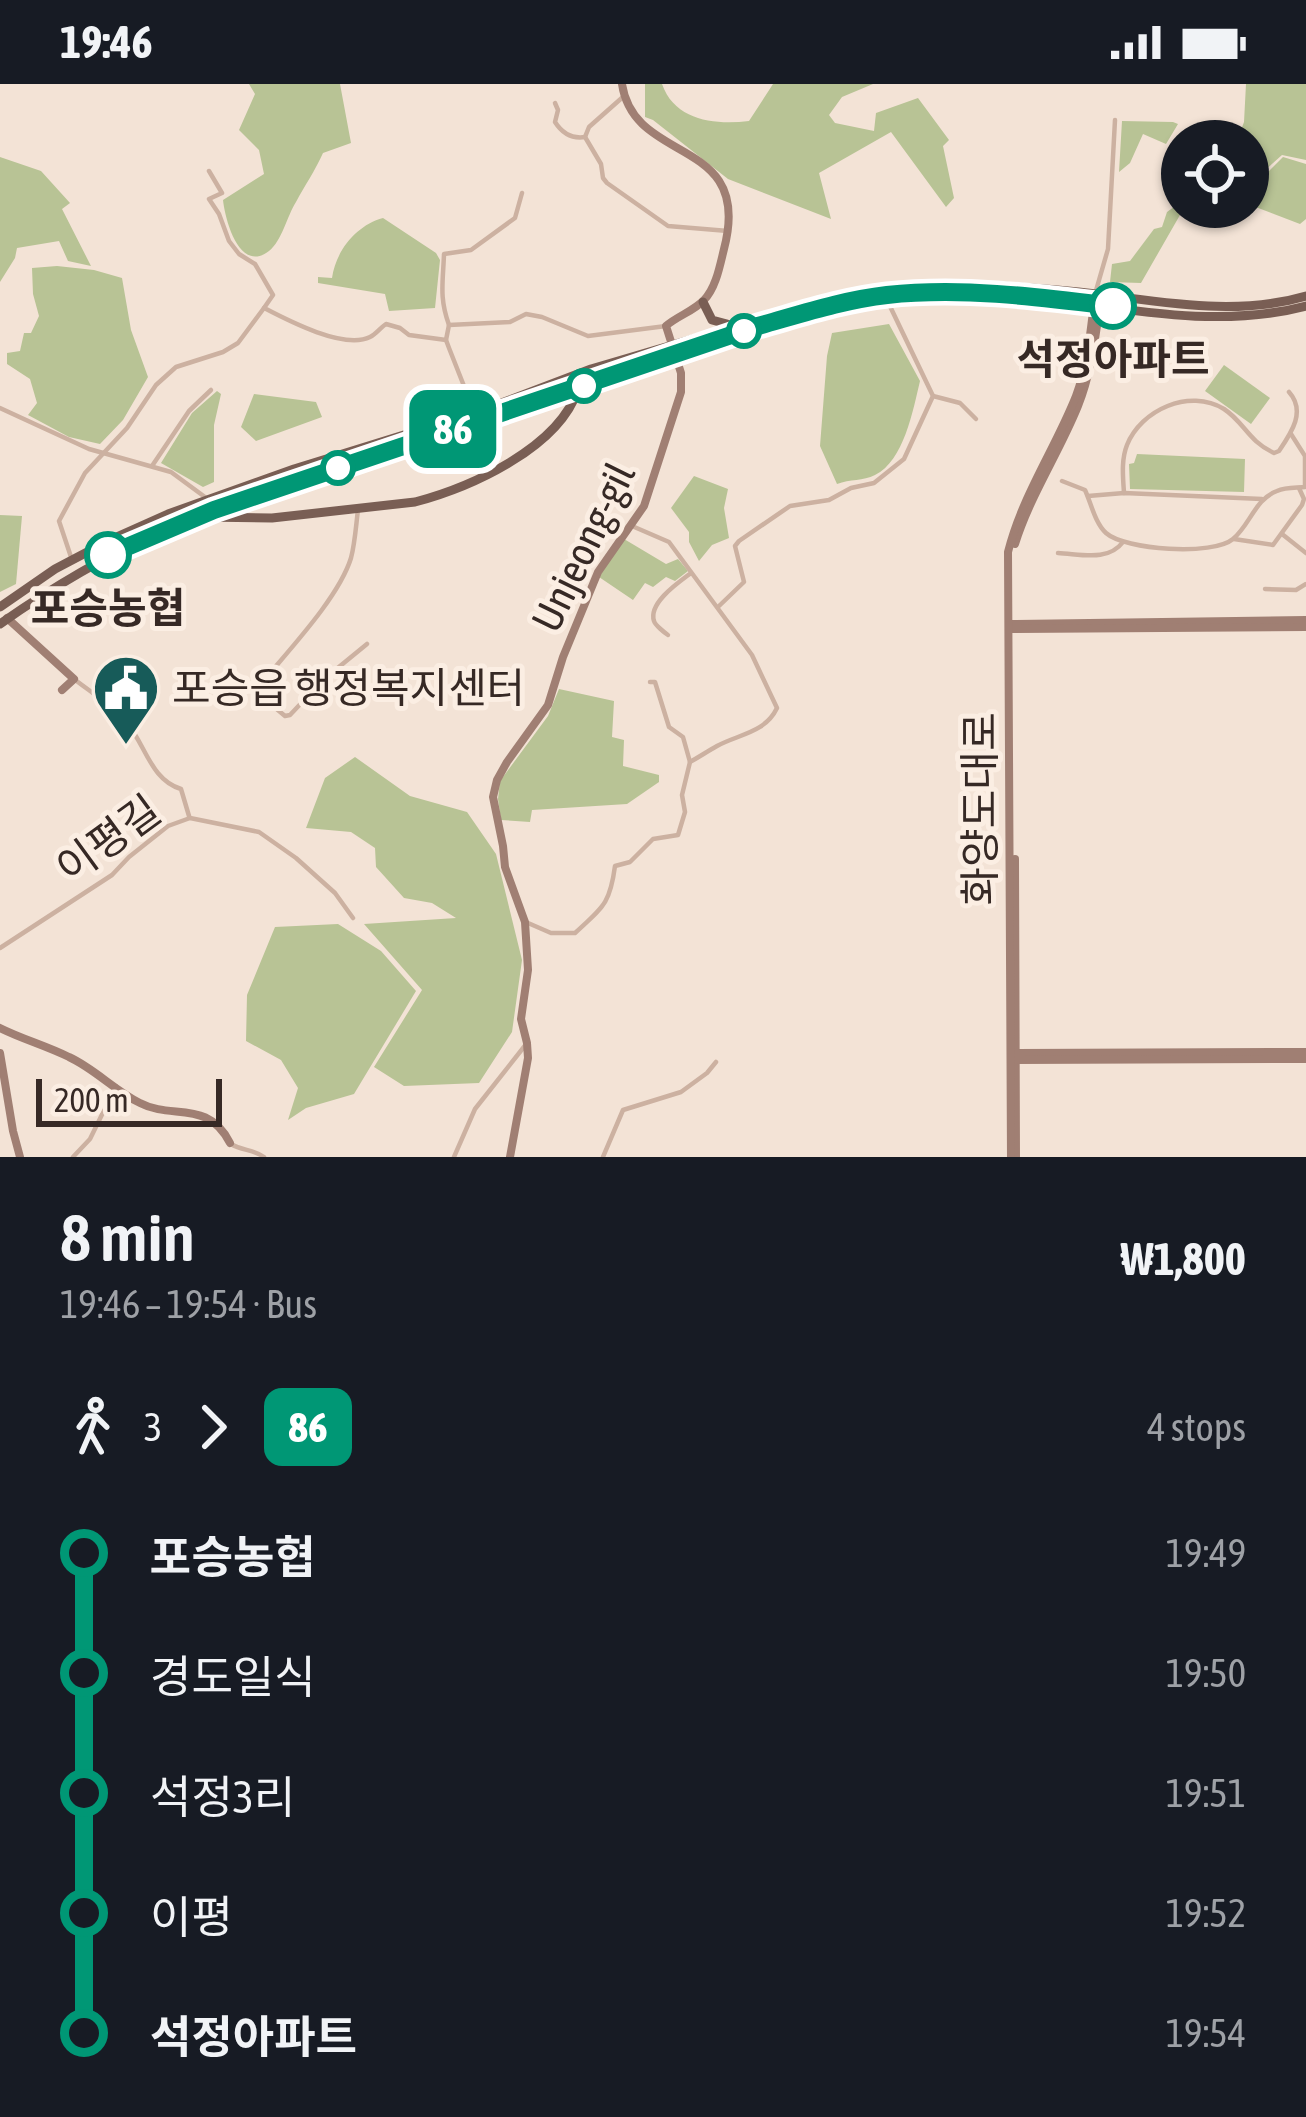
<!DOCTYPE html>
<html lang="en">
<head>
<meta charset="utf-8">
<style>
	:root { --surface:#171b24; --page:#20242c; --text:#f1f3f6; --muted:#9ea1a6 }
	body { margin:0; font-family:"Asap Condensed","Noto Sans KR",sans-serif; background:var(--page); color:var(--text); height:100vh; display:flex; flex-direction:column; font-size:45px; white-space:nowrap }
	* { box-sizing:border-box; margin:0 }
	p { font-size:39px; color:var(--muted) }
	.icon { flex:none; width:66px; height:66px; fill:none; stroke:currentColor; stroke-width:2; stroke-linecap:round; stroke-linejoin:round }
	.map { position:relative; height:1073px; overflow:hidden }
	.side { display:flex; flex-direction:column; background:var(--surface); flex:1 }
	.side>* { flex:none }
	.badge { padding:0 24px; border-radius:18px; font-size:42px; line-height:78px }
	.tools { position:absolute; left:1161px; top:36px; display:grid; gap:24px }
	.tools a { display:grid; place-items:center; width:108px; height:108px; border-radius:50%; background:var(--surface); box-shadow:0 3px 9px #0004; font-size:60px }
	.scale { position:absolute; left:36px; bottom:30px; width:186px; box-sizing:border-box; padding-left:12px; border:6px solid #362925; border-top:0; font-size:33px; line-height:42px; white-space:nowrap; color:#362925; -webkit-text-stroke:9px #fbeee3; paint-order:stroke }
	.map>.badge { position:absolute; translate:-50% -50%; box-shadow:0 0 0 6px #fff }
	.legs { display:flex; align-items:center; gap:18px; height:132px; padding:0 60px; font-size:39px }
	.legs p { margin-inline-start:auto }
	.head { display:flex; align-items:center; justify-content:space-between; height:204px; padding:0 60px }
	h1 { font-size:66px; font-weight:600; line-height:90px }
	ul { padding:0 60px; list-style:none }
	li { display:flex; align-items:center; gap:42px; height:120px; font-size:45px }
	li i { display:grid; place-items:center; width:18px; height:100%; margin:0 15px; background:currentColor }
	li i::after { content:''; width:30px; height:30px; margin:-15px; border:9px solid; border-radius:50%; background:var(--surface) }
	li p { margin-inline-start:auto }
	li:first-child i { background:linear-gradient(#0000 50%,currentColor 0) }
	li:last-child i { background:linear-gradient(currentColor 50%,#0000 0) }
	.status { display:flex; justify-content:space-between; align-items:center; height:84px; padding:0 60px; background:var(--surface); direction:ltr }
	.status svg { height:33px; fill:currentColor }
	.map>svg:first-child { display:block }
	.green { fill:#b8c395 }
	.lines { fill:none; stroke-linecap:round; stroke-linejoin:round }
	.street { stroke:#ccb1a1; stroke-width:4.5 }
	.secondary { stroke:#a07f73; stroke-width:8 }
	.primary { stroke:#795e54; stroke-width:9 }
	.line-1-casing { stroke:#fff; stroke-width:27 }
	.line-1 { stroke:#009775; stroke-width:18 }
	.stop-1-dot { fill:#fff; stroke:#009775; stroke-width:6 }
	.labels { text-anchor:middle; stroke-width:10; stroke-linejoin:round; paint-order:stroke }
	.stop-label { font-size:42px; font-weight:bold; fill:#362925; stroke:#fbeee3 }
	.street-label { font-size:42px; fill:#362925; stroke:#fbeee3 }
	.poi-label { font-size:42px; fill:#362925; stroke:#fbeee3; text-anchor:start }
</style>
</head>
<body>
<div class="status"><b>19:46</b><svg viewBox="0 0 49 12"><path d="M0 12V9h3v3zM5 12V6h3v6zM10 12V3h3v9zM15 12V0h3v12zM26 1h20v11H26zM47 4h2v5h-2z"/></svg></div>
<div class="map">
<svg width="1306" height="1073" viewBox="0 0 1306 1073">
	<rect width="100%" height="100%" fill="#f3e3d6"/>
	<g class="green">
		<path d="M249,0H340L351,59L323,69C315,87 305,101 296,118C287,132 282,157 269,167C239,190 225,135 223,116L264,90L259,66L239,46L255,10Z"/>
		<path d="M645,0H662C675,37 715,41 749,37L773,0H873L842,13L829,31L835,39L874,47L876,29L918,14L949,56L943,62L954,114L946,123L891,48L819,89L831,135L728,95L653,36L645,33Z"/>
		<polygon points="1246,0 1306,0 1306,76 1282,71 1261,90 1252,112 1248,108 1248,57 1237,57 1244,38"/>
		<polygon points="1122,37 1173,38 1178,40 1166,60 1143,50 1130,79 1119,88"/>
		<polygon points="0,73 41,87 70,119 62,125 91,182 68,177 59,157 17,164 15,174 0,198"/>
		<polygon points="1283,73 1306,80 1306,135 1300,140 1253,122 1265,91"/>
		<polygon points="1182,117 1182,123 1188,123 1188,131 1180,131 1141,199 1110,198 1112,180 1130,177 1154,145 1162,143 1167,128"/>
		<path d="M383,134L436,169L440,176L435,224L389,227L385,210L318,199V193L332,194C336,166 357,141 383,134Z"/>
		<polygon points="57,182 94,186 122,194 131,246 148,293 123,336 100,360 69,353 28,331 37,319 30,295 7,280 7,269 20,267 24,249 31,249 39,232 33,210 32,184"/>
		<path d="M889,240L920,297C913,326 904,377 875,391C863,397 850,395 837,400L820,362L827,272L832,249Z"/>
		<polygon points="1224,281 1270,314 1251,340 1205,307"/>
		<polygon points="217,307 221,310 214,341 214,398 203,403 161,379 192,329"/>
		<polygon points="254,310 316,318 322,333 256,357 241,343"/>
		<polygon points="1137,370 1245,375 1244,408 1130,405 1129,380 1134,379"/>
		<polygon points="694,392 728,405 724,424 729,454 712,461 699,477 689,458 689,448 671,424"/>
		<polygon points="0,431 22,432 16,500 0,508"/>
		<polygon points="619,452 666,480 678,475 688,487 675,497 666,493 653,503 645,499 633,516 599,493"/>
		<polygon points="559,605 614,617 612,653 624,656 623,682 659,691 659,698 627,720 532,726 530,738 501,736 498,715 500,697 548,632"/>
		<polygon points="355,673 410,712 467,728 496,770 522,876 512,948 479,999 404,1002 374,983 422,906 364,840 456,834 432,819 404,814 376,783 375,764 351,748 306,744 325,694"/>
		<polygon points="338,840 381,867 416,907 354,1010 306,1024 288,1036 298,1004 281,976 246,957 247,911 275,843"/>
	</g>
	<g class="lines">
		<g class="street">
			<path d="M555,19L558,26L555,38C562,49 572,55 585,53L601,80L603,94L607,99L668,142L728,147"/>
			<polyline points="585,53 589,43 624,12"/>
			<path d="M209,87L222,109L209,115L219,130L229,157L239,170L255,180L273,211L264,224C287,236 344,266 370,253C376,250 380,244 386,240L400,244L409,251L446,256"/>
			<polyline points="1095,210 1108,165 1115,36"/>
			<path d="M449,241C439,213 443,199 444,170L471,166L515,134L522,109"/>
			<polyline points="933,312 960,319 976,335"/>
			<polyline points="0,324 89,365 171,388 209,416"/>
			<polyline points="475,330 449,264 446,256 449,241 510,238 526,230 542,233 588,252 666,242"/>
			<polyline points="152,382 189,327 211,306"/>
			<path d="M1062,397L1085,406C1091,419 1095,439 1106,449C1125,466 1213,472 1233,455C1250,441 1255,415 1277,407C1286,403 1296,404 1305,403V372L1291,350"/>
			<path d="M1124,409C1123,393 1121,376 1127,361C1141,326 1189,304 1224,325C1244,338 1248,357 1274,369L1279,367C1292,348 1306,327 1289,308"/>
			<polyline points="1088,412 1124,409 1262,415"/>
			<path d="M358,426C356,441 355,459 351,474C338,516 283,572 255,607L285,632L290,631L323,596L367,560"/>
			<polyline points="1282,450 1306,469"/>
			<polyline points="1234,455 1273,461 1302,421 1304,415 1299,404"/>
			<path d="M1058,469C1081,470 1108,478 1123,458"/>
			<polyline points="72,476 59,437 85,389 127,344 156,301 176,283 223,268 238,259 264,224"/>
			<polyline points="1265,505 1296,506 1306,500"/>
			<polyline points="719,522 744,498 735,462 739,457 790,422 829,416 851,404 874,399 904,375 933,312 887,216"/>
			<path d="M668,551C665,549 655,541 654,537C648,519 679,498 691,489"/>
			<path d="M74,595C92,609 113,622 127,639C146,662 151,696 181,705L189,732"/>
			<polyline points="650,598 655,598 669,643 683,653 690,678"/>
			<path d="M528,839L551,849H575C603,823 610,820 615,782L630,778L653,755L678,751L685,728L682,711L690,678C699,673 708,667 717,662C739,650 765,649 777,624L752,571L669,458L632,442"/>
			<polyline points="0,864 112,791 129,773 168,742 190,734 259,748 296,774 335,809 353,834"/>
			<path d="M231,1060C242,1067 253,1065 264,1073"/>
			<polyline points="73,1073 90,1055 116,1002"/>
			<polyline points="454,1073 475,1025 527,959"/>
			<polyline points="603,1073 623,1026 681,1008 707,989 716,978"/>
		</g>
		<g class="secondary">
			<path d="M1015,460C1030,412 1059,369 1078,322C1091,290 1095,255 1100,221"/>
			<polyline points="7,534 74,595 62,606"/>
			<polyline points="1009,540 1306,536"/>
			<polyline points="1009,545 1306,543"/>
			<polyline points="1015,775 1016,1073"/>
			<path d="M0,944C22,955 47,962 69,973C95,985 115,1007 140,1019C172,1036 208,1015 230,1059"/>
			<polyline points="0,969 13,1047 20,1073"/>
			<polyline points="1014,969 1306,968"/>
			<polyline points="1014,976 1306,975"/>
			<path d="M510,1073L528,974L527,959L521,935L528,886L525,838L505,783L503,762L493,713L497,696L507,678L548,621L563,573L598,488L644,422L681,308V289L666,242C677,232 694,227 704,216C716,204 720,181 724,165C754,51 634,82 622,0"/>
			<path d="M1011,1073L1008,468C1022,412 1055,365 1076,312C1088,280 1091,244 1095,210"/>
		</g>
		<g class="primary">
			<polyline points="703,218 712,236 727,240"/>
			<path d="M200,433L272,434L415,418C471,403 559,364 578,305"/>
			<path d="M0,523L55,485L112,455L168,430L294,385L478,328L591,285L839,212C915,196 991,200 1068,207C1147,214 1228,235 1306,212"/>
			<path d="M0,540C55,501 110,470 170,442L758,243C841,218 907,203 994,209C1097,217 1204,249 1306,222"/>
		</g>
	</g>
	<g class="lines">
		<defs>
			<path id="line-1" d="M108,471L214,426L758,242C801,230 843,216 887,211C962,203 1039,213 1113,222"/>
		</defs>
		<use href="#line-1" class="line-1-casing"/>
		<use href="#line-1" class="line-1"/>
	</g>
	<defs>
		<symbol id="civic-pin" viewBox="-11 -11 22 30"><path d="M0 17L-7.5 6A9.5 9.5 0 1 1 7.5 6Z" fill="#175b59" stroke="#fbeee3"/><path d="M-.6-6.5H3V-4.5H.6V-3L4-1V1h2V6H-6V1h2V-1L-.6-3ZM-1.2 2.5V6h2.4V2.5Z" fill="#fff"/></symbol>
	</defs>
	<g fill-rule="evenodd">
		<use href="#civic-pin" x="88" y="566" width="76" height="104"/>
	</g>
	<g class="stop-1-dot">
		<circle cx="1113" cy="222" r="21"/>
		<circle cx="744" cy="247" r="15"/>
		<circle cx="584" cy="302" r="15"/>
		<circle cx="338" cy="384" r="15"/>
		<circle cx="108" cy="471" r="21"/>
	</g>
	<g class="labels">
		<g class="stop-label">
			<text x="1113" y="290">석정아파트</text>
			<text x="108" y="539">포승농협</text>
		</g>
		<g class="street-label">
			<text transform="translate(583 463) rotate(-64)" y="15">Unjeong-gil</text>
			<text transform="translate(980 725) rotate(-90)" y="15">화양도대로</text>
			<text transform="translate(108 755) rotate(-36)" y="15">이평길</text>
		</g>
		<g class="poi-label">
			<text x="172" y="619">포승읍 행정복지센터</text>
		</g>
	</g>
</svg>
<div class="tools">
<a><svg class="icon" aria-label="locate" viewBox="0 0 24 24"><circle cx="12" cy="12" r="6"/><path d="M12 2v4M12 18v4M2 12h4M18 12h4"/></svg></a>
</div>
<div class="scale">200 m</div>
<b class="badge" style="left:453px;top:345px;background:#009775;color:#fff">86</b>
</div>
<section class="side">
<div class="head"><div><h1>8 min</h1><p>19:46 – 19:54 · Bus</p></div><b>₩1,800</b></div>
<div class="legs"><svg class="icon" aria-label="walk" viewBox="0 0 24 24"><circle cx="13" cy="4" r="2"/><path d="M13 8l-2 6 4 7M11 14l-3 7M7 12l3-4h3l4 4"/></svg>3<svg class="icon" aria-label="forward" viewBox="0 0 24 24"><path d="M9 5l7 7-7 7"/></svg><b class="badge" style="background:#009775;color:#fff">86</b><p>4 stops</p></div>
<ul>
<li><i style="color:#009775"></i><b>포승농협</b><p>19:49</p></li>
<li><i style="color:#009775"></i><span>경도일식</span><p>19:50</p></li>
<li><i style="color:#009775"></i><span>석정3리</span><p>19:51</p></li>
<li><i style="color:#009775"></i><span>이평</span><p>19:52</p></li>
<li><i style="color:#009775"></i><b>석정아파트</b><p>19:54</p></li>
</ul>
</section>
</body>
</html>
